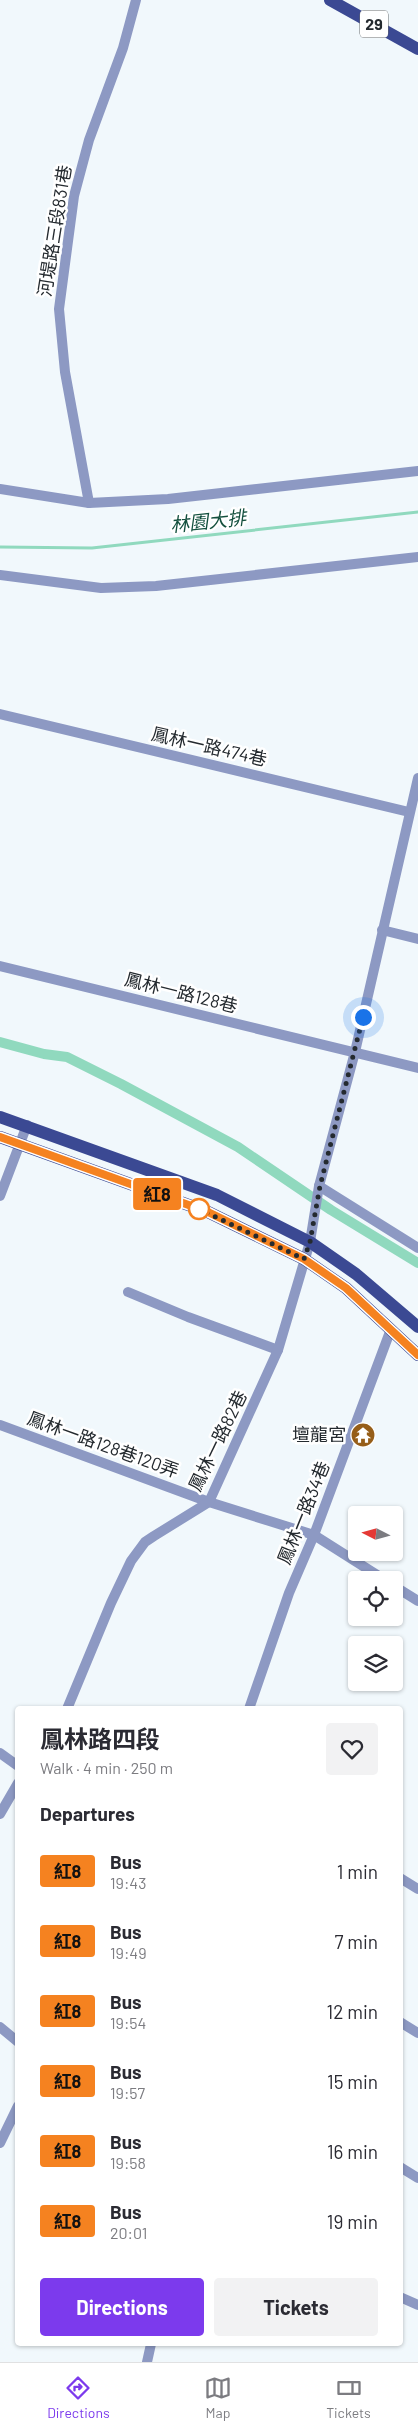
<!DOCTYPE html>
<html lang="en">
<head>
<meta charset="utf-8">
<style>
	:root { --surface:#fff; --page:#f2f2f3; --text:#2b2b33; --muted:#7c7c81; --line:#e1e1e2; --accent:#7c3aed }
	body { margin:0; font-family:Barlow,"Noto Sans TC",sans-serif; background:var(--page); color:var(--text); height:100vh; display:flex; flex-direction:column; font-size:19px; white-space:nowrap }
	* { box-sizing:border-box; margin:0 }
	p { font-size:16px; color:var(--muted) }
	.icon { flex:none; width:28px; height:28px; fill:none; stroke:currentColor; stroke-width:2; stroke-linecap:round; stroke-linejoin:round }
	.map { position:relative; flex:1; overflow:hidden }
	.side { position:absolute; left:15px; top:1706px; width:388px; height:640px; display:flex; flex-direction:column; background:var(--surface); border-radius:5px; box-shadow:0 1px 4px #0004 }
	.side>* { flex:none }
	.badge { padding:0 10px; border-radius:4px; font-size:18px; line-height:32px }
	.needle { width:32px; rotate:276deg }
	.buttons { position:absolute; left:348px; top:1506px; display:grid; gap:10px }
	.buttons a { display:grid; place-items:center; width:55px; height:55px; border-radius:5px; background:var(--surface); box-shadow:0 1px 4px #0004; font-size:25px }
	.you { position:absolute; width:25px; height:25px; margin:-12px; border:4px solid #fff; border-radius:50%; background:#1a73e8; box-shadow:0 0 0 8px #1a73e833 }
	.map>.badge { position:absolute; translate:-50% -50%; box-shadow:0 0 0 2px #fff }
	h2 { padding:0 25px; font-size:19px; line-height:45px }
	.round { display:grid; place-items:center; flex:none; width:52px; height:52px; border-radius:5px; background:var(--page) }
	.summary { display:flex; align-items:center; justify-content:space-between; height:85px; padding:0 25px }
	h1 { font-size:24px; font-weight:700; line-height:38px }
	.primary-button { display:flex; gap:10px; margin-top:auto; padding:10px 25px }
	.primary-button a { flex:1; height:58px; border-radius:5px; background:var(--accent); color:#fff; font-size:20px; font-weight:700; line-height:58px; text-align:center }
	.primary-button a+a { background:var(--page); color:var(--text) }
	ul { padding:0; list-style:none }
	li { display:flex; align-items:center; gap:15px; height:70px; padding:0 25px }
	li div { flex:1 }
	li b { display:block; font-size:19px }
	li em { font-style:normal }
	li .badge { min-width:55px; font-weight:700; text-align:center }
	.tab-bar { display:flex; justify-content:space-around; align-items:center; height:70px; border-top:1px solid var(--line); background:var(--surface); font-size:14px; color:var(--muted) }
	.tab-bar a { display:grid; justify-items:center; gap:2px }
	.tab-bar .on { color:var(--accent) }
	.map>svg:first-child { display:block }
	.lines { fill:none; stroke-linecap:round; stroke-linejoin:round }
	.stream { stroke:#90d9be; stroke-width:3 }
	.canal { stroke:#90d9be; stroke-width:10 }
	.minor { stroke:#8d99c3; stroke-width:10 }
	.major { stroke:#3b4993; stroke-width:12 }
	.line-casing { stroke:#fff; stroke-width:11 }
	.line { stroke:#f58220; stroke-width:8 }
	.walk { stroke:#242a2f; stroke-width:5; stroke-dasharray:0 9 }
	.stop-dot { fill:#fff; stroke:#f58220; stroke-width:2.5 }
	.labels { text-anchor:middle; stroke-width:5; stroke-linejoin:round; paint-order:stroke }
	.shield { fill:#fff; stroke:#666a6d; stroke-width:1 }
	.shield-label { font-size:16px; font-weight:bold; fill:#242a2f }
	.street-label { font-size:18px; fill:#242a2f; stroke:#fff }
	.poi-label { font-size:18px; fill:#242a2f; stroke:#fff; text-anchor:end }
	.water-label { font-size:19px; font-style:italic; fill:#14503e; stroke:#fff }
</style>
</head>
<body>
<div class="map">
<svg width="418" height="2362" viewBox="0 0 418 2362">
	<rect width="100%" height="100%" fill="#f1f8fc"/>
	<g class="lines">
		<polyline class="stream" points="0,547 92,548 418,512"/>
		<polyline class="canal" points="0,1042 44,1054 67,1057 121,1084 238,1147 331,1210 418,1263"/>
		<g class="minor">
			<polyline points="0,489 89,503 168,499 418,471"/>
			<polyline points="89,503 65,372 59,309 74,196 89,140 123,48 136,0"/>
			<polyline points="0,575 101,588 156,586 418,557"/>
			<polyline points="0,714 409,812"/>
			<polyline points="382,930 418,939"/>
			<polyline points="0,966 418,1068"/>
			<polyline points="319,1186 418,1248"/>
			<polyline points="0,1196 27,1125"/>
			<polyline points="128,1292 188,1317 278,1350"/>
			<polyline points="0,1425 209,1502 314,1535 385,1580"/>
			<polyline points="394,1586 418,1601"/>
			<polyline points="67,1709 111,1603 131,1561 145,1542 154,1536 209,1502 278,1350 310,1242 319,1186 355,1052 418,778"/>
			<polyline points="249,1709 289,1593 314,1535 391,1329"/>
			<polyline points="0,1753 18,1766"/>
			<polyline points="0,1814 18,1783"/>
			<polyline points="400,1878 418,1889"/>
			<polyline points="400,2022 418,2033"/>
			<polyline points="0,2027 18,2042"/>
			<polyline points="0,2143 18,2106"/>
			<polyline points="400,2167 418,2178"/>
			<polyline points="400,2297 418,2305"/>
			<polyline points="147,2362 151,2344"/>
		</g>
		<g class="major">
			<polyline points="330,0 418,49"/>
			<polyline points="0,1117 217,1195 310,1242 356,1274 418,1327"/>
			<polyline points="0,1137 208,1212 304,1259 346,1288 418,1355"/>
		</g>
	</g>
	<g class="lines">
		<defs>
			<polyline id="line" points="0,1137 208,1212 304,1259 346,1288 418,1355"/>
		</defs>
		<use href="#line" class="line-casing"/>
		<use href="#line" class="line"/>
		<polyline class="walk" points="199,1209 304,1259 310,1242 320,1186 363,1017"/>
	</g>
	<defs>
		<symbol id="temple-disc" viewBox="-11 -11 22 22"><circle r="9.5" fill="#965e19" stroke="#fff"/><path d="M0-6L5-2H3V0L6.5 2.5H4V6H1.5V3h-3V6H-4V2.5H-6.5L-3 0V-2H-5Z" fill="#fff"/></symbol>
	</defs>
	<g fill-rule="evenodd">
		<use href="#temple-disc" x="349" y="1421" width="28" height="28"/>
	</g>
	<circle class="stop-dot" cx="199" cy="1209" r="10"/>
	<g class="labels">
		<rect class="shield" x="360" y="10.5" width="28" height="27" rx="4"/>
		<g class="shield-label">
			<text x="374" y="30">29</text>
		</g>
		<g class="street-label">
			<text transform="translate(55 231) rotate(-81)" y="6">河堤路三段831巷</text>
			<text transform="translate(209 747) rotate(13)" y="6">鳳林一路474巷</text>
			<text transform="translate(181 993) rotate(14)" y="6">鳳林一路128巷</text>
			<text transform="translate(218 1441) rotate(-64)" y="6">鳳林一路82巷</text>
			<text transform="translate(103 1445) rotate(20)" y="6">鳳林一路128巷120弄</text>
			<text transform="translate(304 1513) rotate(-68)" y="6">鳳林一路34巷</text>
		</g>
		<g class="poi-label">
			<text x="346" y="1441">壇龍宮</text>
		</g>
		<g class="water-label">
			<text transform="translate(208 521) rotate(-6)" y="7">林園大排</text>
		</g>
	</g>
</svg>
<div class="buttons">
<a><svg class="needle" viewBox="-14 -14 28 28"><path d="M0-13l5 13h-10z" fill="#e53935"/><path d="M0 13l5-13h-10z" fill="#7c7c81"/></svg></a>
<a><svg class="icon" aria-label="locate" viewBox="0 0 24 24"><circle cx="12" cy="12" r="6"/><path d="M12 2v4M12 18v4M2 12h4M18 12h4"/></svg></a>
<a><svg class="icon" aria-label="layers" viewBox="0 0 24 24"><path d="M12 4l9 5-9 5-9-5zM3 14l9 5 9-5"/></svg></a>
</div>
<div class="you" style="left:363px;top:1017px"></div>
<b class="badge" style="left:157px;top:1194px;background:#f58220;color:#111">紅8</b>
<section class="side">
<div class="summary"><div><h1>鳳林路四段</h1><p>Walk · 4 min · 250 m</p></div><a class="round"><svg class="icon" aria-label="heart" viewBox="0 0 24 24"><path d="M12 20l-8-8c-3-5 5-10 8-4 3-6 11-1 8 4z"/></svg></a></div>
<h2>Departures</h2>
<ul>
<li><span class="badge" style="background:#f58220;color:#111">紅8</span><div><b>Bus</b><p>19:43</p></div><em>1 min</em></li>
<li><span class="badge" style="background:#f58220;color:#111">紅8</span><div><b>Bus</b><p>19:49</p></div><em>7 min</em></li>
<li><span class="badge" style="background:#f58220;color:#111">紅8</span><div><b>Bus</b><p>19:54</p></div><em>12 min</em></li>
<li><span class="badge" style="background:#f58220;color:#111">紅8</span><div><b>Bus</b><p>19:57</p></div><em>15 min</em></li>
<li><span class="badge" style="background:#f58220;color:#111">紅8</span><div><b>Bus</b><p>19:58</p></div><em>16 min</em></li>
<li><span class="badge" style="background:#f58220;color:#111">紅8</span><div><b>Bus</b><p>20:01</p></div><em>19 min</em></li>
</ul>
<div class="primary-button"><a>Directions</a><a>Tickets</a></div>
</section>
</div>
<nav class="tab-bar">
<a class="on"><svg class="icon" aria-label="directions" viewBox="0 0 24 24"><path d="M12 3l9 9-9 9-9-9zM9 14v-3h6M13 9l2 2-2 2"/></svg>Directions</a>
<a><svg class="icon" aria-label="map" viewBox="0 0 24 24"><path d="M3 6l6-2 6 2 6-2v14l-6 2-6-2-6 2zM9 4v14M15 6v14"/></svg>Map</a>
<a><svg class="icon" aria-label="tickets" viewBox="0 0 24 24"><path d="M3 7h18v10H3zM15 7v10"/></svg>Tickets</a>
</nav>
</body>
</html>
